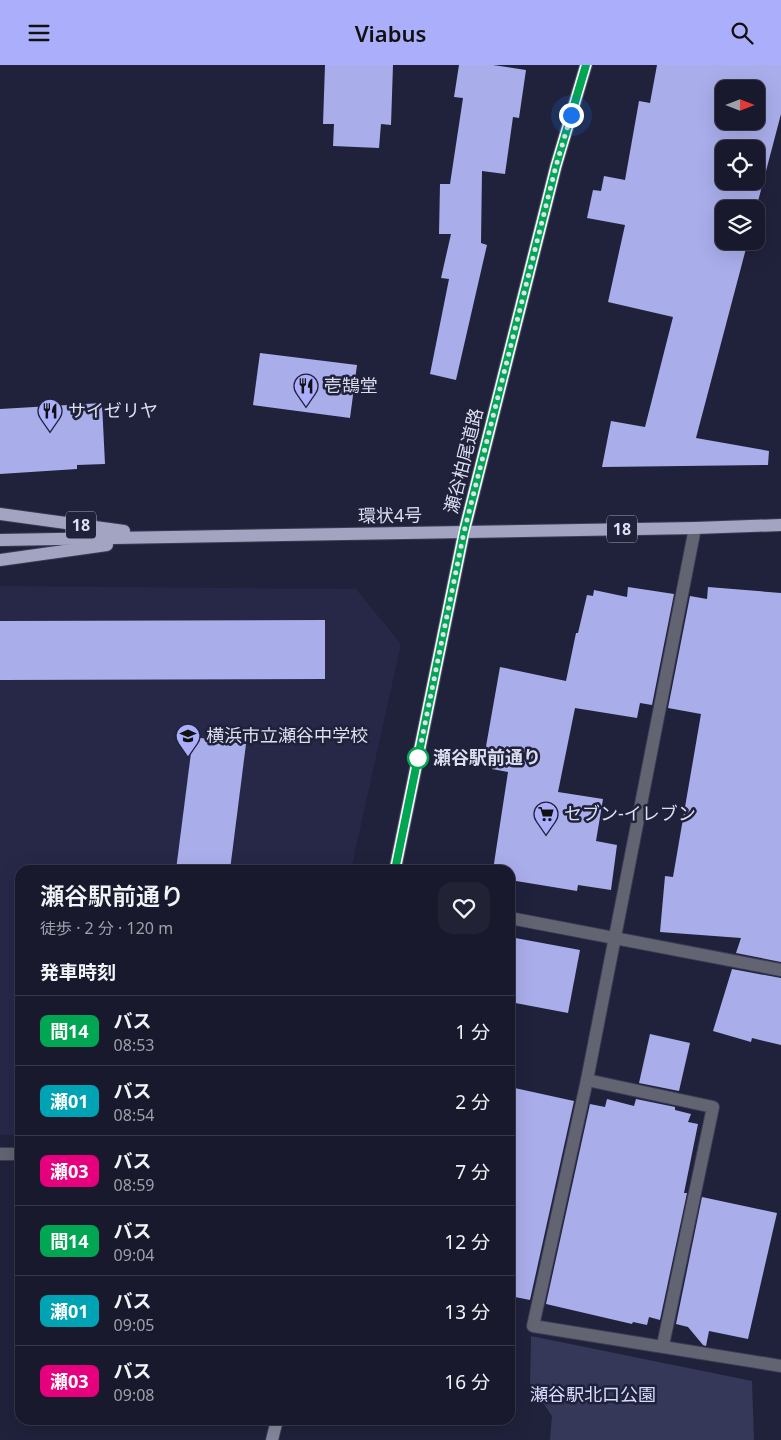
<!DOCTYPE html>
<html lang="ja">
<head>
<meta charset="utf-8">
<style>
	:root { --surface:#18192c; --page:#212234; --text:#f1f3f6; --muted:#9fa0a9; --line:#363848; --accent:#abaffb }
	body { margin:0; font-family:"Noto Sans","Noto Sans JP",sans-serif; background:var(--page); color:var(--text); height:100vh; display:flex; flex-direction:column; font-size:19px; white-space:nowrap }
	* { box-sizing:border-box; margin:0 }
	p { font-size:16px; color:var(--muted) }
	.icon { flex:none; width:28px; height:28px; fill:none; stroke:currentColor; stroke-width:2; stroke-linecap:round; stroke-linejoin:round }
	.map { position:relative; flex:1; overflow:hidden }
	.side { position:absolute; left:15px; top:800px; width:500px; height:560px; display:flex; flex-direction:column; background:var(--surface); border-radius:15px; box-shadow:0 5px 20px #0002,0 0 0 1px var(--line) }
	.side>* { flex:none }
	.badge { padding:0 10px; border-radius:8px; font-size:18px; line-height:32px }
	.needle { width:32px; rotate:90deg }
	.controls { position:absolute; left:715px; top:15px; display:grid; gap:10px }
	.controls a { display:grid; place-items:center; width:50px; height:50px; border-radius:10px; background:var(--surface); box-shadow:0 5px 20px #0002,0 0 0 1px var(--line); font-size:25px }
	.you { position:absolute; width:25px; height:25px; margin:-12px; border:4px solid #fff; border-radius:50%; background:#1a73e8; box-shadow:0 0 0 8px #1a73e833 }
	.map>.badge { position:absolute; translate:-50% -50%; box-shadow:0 0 0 2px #fff }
	h2 { padding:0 25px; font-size:19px; line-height:45px }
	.round { display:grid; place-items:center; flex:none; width:52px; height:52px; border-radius:15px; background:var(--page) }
	.summary { display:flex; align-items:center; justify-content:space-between; height:85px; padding:0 25px }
	h1 { font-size:24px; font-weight:600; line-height:38px }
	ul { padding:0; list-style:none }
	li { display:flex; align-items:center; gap:15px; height:70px; padding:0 25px; border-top:1px solid var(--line) }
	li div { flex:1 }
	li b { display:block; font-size:19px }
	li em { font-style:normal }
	li .badge { min-width:55px; font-weight:700; text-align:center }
	header { display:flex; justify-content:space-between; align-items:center; height:65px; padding:0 25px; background:var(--accent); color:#111; font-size:22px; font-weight:600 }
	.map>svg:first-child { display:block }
	.built { fill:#272748 }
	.green { fill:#363859 }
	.building { fill:#a9adea; fill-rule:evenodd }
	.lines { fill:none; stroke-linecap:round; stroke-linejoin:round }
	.lane-casing { stroke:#3a3c54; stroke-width:14 }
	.street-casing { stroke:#3a3c54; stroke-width:14 }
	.secondary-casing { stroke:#3a3c54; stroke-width:14 }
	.primary-casing { stroke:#3a3c54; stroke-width:14 }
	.lane { stroke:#636472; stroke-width:12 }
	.street { stroke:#636472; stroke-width:12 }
	.secondary { stroke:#86889f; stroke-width:12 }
	.primary { stroke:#a2a4c1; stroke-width:12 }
	.line-casing { stroke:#fff; stroke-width:11 }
	.line { stroke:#00a651; stroke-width:8 }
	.walk { stroke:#dddff1; stroke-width:5; stroke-dasharray:0 9 }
	.stop-dot { fill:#fff; stroke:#00a651; stroke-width:2.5 }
	.labels { text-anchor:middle; stroke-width:5; stroke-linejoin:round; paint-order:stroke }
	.shield { fill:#20213b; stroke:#a4a6ba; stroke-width:1 }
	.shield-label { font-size:16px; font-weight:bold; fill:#dddff1 }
	.poi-label { font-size:18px; fill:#dddff1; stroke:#20213b; text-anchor:start }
	.street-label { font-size:18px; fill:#dddff1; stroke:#20213b }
	.stop-label { font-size:18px; font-weight:bold; fill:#dddff1; stroke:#20213b; text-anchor:start }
	.park-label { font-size:18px; fill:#daddff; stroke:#20213b }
</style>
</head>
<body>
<header><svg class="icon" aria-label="menu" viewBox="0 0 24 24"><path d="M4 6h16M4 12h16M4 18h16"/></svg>Viabus<svg class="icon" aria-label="search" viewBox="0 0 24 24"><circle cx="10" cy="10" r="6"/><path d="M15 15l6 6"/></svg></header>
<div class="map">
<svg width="781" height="1375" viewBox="0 0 781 1375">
	<rect width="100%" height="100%" fill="#20213b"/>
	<polygon class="built" points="0,521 356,524 401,579 351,805 20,805 20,1070 0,1070"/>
	<polygon class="green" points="531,1271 752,1316 754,1375 550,1375 552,1351 530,1319"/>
	<g class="building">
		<polygon points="325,0 393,0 391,60 381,59 379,83 333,81 334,59 323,59"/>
		<polygon points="459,0 493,0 526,5 519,53 513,52 505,109 482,106 481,178 487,180 456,315 430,309 449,214 441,213 451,169 439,169 440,119 450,119 463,33 454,32"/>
		<path d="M657,0H781V49L756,144H724V176H748L696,373L769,386L768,400L602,402L611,356L645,362L673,252L608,237L625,160L587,153L593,125L601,126L604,111L625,115L639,36L650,38ZM724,24H756V56H724ZM724,84H756V116H724Z"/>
		<polygon points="260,288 357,300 350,353 253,340"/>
		<polygon points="102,338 105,399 77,400 77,404 0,409 0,344"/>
		<polygon points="628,522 674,529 652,640 640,638 637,653 575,643 558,727 603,734 596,776 617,780 611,825 578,820 577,826 510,815 510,805 493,805 508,707 492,704 495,691 485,687 500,602 566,616 576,568 578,568 587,530 593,531 594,525 627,532"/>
		<polygon points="708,522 781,528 781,897 736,888 741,873 660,867 665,811 673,812 701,649 668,643 690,531 707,534"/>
		<polygon points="325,555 325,614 0,615 0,556"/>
		<polygon points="193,672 246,679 230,805 176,805"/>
		<polygon points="510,872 580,885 568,948 510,937"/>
		<polygon points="732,904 781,913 781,980 752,973 751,977 713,966"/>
		<polygon points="650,969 690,978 679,1026 639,1018"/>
		<polygon points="510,1022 574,1036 530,1235 510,1231"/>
		<polygon points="607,1034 634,1041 636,1034 675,1042 675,1045 691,1049 688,1057 698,1059 684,1128 687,1128 660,1255 649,1252 647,1260 633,1257 632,1259 546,1239 590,1039 605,1042"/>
		<polygon points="702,1132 777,1148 748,1274 709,1266 706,1281 703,1280 688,1262 676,1259"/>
	</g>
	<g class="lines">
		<defs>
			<polyline id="lane" points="587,1015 713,1042 663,1280"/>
			<g id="street">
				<polyline points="695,463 587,1015 533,1261 781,1301"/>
				<polyline points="510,853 781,905"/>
				<polyline points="0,1089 20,1089"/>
			</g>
			<g id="secondary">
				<polyline points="395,805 464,467 556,101 586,0"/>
				<polyline points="272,1375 277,1355"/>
			</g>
			<g id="primary">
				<polyline points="0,449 124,466"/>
				<polyline points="0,475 695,463 781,460"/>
				<polyline points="0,495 107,480"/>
			</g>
		</defs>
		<use href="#lane" class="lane-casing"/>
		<use href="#street" class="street-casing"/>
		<use href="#secondary" class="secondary-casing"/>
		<use href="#primary" class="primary-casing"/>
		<use href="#lane" class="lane"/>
		<use href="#street" class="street"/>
		<use href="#secondary" class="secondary"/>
		<use href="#primary" class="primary"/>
	</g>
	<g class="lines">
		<defs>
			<polyline id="line" points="395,805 464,467 556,101 586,0"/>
		</defs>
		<use href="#line" class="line-casing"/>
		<use href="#line" class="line"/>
		<polyline class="walk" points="418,693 464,467 556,101 571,50"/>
	</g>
	<defs>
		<symbol id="restaurant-pin" viewBox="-11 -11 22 30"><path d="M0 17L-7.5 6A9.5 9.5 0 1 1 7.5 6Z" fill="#abaffb" stroke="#20213b"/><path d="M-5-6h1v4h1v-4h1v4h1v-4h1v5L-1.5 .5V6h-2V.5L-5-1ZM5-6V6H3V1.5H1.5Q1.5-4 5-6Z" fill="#111"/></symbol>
		<symbol id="school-pin" viewBox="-11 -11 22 30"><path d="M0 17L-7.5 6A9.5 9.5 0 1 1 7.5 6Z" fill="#abaffb" stroke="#20213b"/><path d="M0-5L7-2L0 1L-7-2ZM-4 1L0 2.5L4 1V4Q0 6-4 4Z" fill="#111"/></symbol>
		<symbol id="supermarket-pin" viewBox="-11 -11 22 30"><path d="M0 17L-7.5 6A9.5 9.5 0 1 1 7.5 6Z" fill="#abaffb" stroke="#20213b"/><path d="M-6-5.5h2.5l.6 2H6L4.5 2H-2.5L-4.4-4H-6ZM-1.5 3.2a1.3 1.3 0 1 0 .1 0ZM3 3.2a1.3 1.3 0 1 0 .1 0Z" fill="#111"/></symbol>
	</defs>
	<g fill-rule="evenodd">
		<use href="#restaurant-pin" x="292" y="307" width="28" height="38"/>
		<use href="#restaurant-pin" x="36" y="332" width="28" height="38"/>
		<use href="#school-pin" x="174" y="657" width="28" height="38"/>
		<use href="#supermarket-pin" x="532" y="735" width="28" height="38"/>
	</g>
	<circle class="stop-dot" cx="418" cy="693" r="10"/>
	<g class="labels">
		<g class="shield">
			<rect x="66" y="446.5" width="30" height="27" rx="4"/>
			<rect x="607" y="450.5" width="30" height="27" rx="4"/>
		</g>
		<g class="shield-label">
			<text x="81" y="466">18</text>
			<text x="622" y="470">18</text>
		</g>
		<g class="poi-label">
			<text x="324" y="327">壱鵠堂</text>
			<text x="68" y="352">サイゼリヤ</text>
			<text x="206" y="677">横浜市立瀬谷中学校</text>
			<text x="564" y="755">セブン-イレブン</text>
		</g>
		<g class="street-label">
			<text transform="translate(464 396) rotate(-76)" y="6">瀬谷柏尾道路</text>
			<text transform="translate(390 451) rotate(-1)" y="6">環状4号</text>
		</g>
		<g class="stop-label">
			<text x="433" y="699">瀬谷駅前通り</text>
		</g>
		<g class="park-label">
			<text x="593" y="1336">瀬谷駅北口公園</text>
		</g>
	</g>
</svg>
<div class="controls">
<a><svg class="needle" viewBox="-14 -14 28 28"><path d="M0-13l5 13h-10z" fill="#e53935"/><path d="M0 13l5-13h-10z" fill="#9fa0a9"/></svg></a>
<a><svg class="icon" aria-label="locate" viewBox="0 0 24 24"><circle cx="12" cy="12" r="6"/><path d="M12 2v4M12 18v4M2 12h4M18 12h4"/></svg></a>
<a><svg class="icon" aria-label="layers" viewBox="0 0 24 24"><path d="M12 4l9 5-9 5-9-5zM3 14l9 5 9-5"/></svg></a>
</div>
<div class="you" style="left:571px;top:50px"></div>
<section class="side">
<div class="summary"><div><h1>瀬谷駅前通り</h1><p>徒歩 · 2 分 · 120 m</p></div><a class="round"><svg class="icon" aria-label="heart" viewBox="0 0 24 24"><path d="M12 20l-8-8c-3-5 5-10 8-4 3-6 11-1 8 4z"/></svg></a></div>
<h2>発車時刻</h2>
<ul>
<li><span class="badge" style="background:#00a651;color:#fff">間14</span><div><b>バス</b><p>08:53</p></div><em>1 分</em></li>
<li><span class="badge" style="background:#00a3b4;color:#fff">瀬01</span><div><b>バス</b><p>08:54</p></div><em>2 分</em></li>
<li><span class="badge" style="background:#e6007e;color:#fff">瀬03</span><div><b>バス</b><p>08:59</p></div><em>7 分</em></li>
<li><span class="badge" style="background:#00a651;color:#fff">間14</span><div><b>バス</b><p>09:04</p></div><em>12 分</em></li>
<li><span class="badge" style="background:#00a3b4;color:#fff">瀬01</span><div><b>バス</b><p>09:05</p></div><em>13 分</em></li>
<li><span class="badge" style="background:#e6007e;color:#fff">瀬03</span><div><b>バス</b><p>09:08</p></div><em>16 分</em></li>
</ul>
</section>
</div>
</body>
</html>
